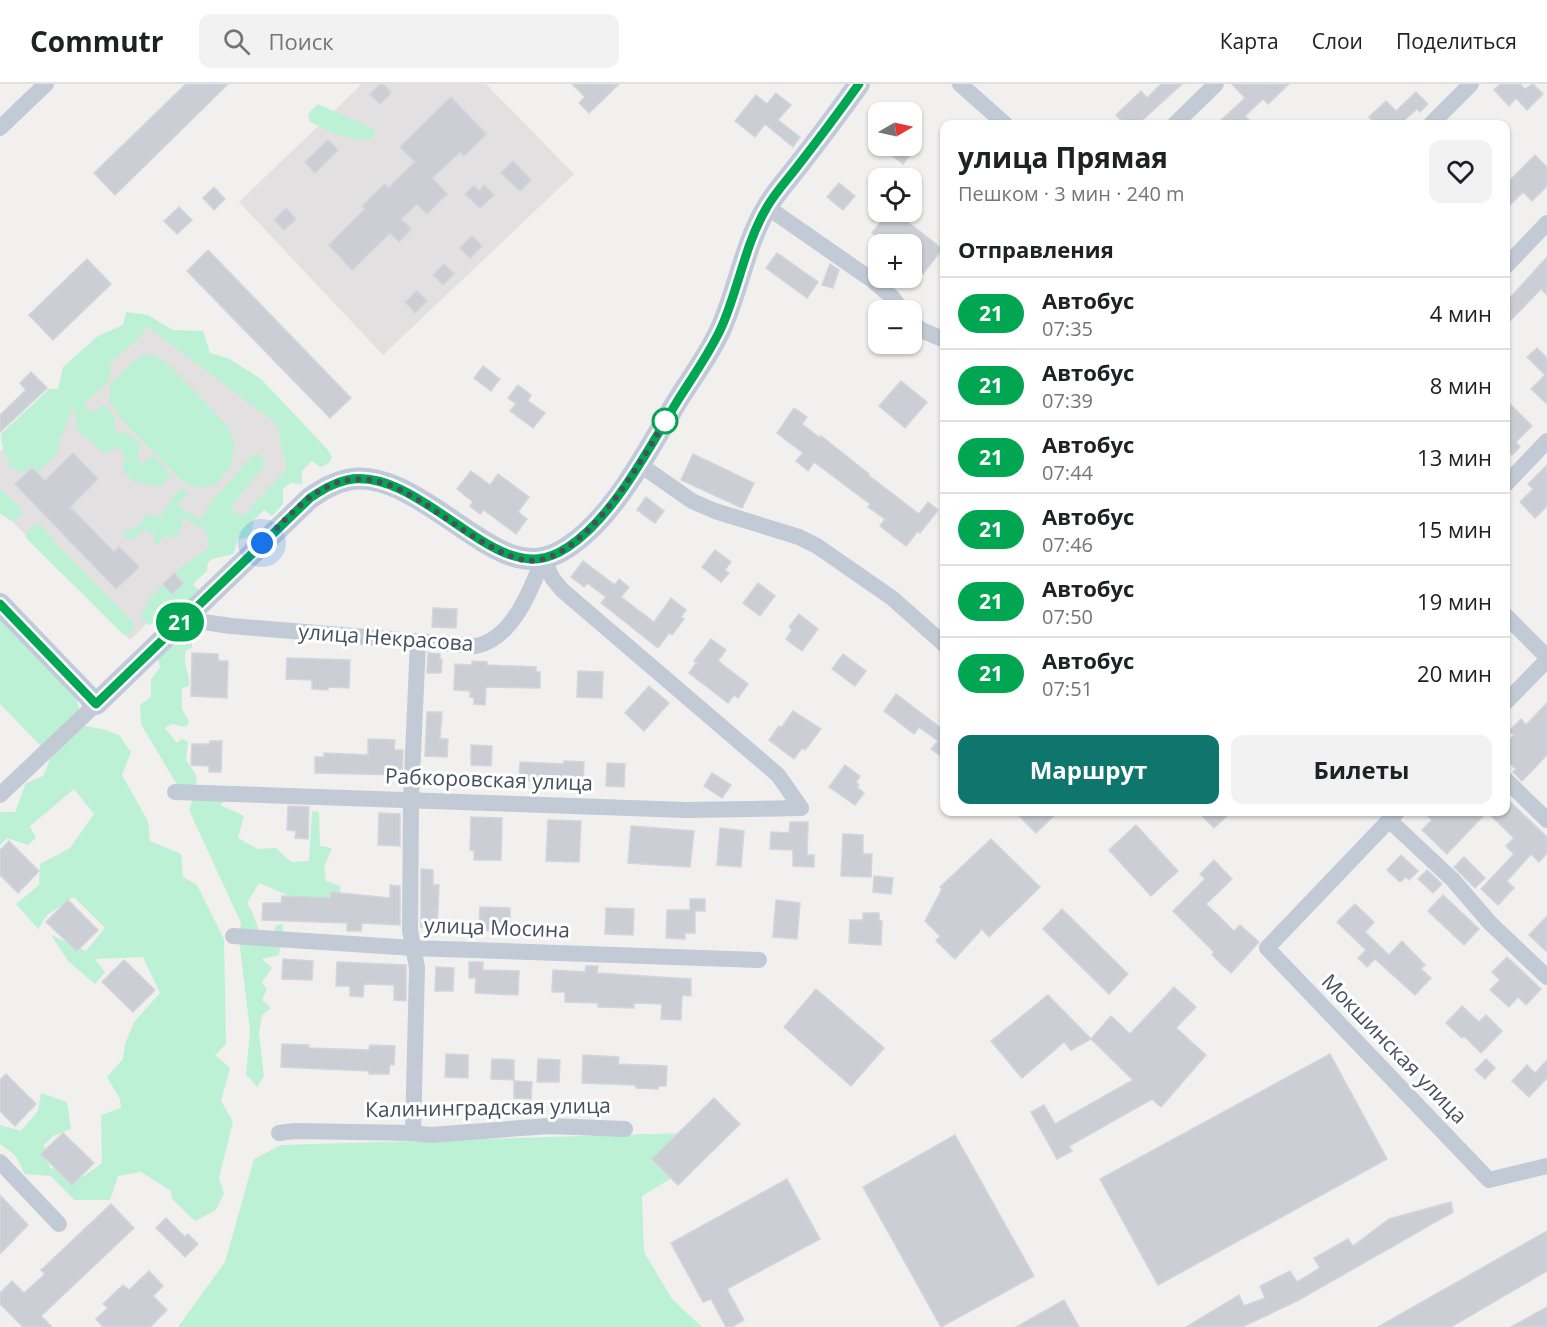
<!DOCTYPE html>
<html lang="ru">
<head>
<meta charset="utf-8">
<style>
	:root { --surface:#fff; --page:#f2f2f2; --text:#202124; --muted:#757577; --line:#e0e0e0; --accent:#0f766e }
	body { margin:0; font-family:"Open Sans",sans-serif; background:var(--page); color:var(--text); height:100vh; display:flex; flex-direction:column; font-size:22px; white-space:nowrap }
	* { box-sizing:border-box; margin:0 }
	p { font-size:20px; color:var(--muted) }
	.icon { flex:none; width:33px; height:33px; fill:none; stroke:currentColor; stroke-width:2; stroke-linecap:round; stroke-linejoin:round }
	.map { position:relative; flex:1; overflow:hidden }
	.drawer { position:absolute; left:940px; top:36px; width:570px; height:696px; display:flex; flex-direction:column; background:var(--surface); border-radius:12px; box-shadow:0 2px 4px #0004 }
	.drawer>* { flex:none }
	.badge { padding:0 12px; border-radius:20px; font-size:21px; line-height:39px }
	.needle { width:39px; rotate:81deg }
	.tools { position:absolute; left:868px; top:18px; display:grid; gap:12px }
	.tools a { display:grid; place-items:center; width:54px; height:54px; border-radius:12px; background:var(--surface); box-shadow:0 2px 4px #0004; font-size:30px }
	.you { position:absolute; width:30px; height:30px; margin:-15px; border:4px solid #fff; border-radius:50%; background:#1a73e8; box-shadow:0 0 0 9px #1a73e833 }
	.map>.badge { position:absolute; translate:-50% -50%; box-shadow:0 0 0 3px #fff }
	h2 { padding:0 18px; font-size:22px; line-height:54px }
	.round { display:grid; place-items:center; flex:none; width:63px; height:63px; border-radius:12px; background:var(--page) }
	.summary { display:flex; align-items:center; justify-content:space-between; height:102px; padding:0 18px }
	h1 { font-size:28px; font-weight:700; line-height:45px }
	.primary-button { display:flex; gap:12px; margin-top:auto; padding:12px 18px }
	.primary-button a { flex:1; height:69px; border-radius:12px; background:var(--accent); color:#fff; font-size:24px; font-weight:700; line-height:69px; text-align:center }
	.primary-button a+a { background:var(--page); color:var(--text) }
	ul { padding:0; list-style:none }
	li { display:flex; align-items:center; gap:18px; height:72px; padding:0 18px; border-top:2px solid var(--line) }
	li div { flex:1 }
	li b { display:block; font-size:22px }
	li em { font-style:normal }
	li .badge { min-width:66px; font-weight:700; text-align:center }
	header { display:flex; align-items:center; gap:36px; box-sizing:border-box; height:84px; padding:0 30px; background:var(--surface); border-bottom:2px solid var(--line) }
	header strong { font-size:28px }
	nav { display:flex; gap:33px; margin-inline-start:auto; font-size:21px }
	.search { width:420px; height:54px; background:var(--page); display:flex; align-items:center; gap:15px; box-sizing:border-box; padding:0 21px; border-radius:12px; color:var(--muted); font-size:22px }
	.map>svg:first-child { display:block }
	.education { fill:#e3e0e1 }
	.green { fill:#bcf1d6 }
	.building { fill:#cbced4; stroke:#d3d5db; stroke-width:1.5 }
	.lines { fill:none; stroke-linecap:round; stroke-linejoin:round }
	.street { stroke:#c2cad5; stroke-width:16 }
	.secondary { stroke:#c1cad9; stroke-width:22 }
	.line-casing { stroke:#fff; stroke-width:14 }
	.line { stroke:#00a651; stroke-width:9 }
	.walk { stroke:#46505e; stroke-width:6; stroke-dasharray:0 10.8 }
	.stop-dot { fill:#fff; stroke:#00a651; stroke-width:3 }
	.labels { text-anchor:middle; stroke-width:6; stroke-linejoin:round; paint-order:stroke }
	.street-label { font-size:21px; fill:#46505e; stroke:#fff }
</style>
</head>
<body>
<header>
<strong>Commutr</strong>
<div class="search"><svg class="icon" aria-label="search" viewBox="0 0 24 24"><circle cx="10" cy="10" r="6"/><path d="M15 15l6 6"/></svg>Поиск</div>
<nav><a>Карта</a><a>Слои</a><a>Поделиться</a></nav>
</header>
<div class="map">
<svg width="1547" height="1243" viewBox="0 0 1547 1243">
	<rect width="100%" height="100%" fill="#f2efef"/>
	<g class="education">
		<polygon points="362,0 486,0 574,90 383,271 239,118"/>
		<polygon points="142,233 322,367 130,556 0,425 0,367"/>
	</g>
	<g class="green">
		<polygon points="318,20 374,45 375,51 368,56 340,52 310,38 308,30"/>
		<path d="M126,228L148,231L173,246L203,247L210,269L228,274L261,295L328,366L332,373L329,379L321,383L311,377L302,387V400L291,399L283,404V420L272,432L264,426L254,436L251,452L238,456L233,470L208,476L207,487L193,500L202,509L184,525L177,521L172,530L149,541L141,533L150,513L179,485L209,464L206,447L180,432L183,440L176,453H163L159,460L154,459L153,449L143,446L133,455L124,454V447L139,442L147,430L159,433L180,404L189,410L179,417L178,422L200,436L212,417L253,371L258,370L266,380L233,420L232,425L242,433L287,385L280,357L279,342L147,242L142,251L111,278L110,295L84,320L91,329L104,321L114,332L116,348L128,349L141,361L138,373L142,380L152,371L171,391L160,403L134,398L123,387L125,373L118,363L104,369L77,346L76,329L73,323L61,353L57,370L38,388L32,382L23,389L10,383C7,371 0,361 1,350L49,305H58L63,283L98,252L123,241Z"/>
		<polygon points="153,270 169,281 228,343 234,358 232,379 217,400 199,404 186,400 123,337 109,317 110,301 139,272"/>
		<polygon points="0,405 20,423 22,431 12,437 0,430"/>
		<polygon points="41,441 56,460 134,539 132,550 124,551 25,453 31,442"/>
		<polygon points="0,533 75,611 80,627 42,663 0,620"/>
		<path d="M176,549H192V564L186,566C182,583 190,586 189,602L182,604V625L189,637L186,643L172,640L165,644L177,659L181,655L188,658L186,676L195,689L197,698L189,708L176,699L141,640L140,621L151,613V595L160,584L157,570Z"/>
		<polygon points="84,642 102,645 119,651 131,668 122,691 148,737 150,757 181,770 183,793 197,801 224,855 226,960 215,971 230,984 221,1017 233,1038 219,1094 224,1110 216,1126 195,1137 172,1115 171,1107 141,1088 118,1092 110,1116 74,1116 51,1092 25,1090 15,1071 0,1060 0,1041 21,1047 38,1027 41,1009 67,1018 71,1045 53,1052 44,1061 50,1084 84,1092 102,1079 101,1031 121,1024 120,1015 107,993 123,975 125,960 134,938 160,909 143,873 95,875 105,888 95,900 68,877 51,851 86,867 105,844 74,813 47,831 38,845 16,820 39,801 40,780 70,764 94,730 74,705 30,742 36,754 28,761 7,754 0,761 0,728 15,728 26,699 43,692 55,664"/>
		<polygon points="193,715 227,716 220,721 244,732 238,754 258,765 276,764 291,778 309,777 312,727 319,728 320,762 332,764 324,783 326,797 340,802 341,814 315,823 259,799 247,819 252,827 264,860 271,858 276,841 283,840 279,871 262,875 272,884 262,898 267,905 262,916 271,924 262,931 259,949 264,992 257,1003 246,990 250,946 239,856 241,839 189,726"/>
		<polygon points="686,1049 690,1083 642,1112 644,1168 672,1215 702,1243 178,1243 225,1178 254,1075 281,1061"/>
	</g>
	<g class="building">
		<polygon points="186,0 228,0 115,111 94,89"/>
		<polygon points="380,0 383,0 391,9 380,20 370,10"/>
		<polygon points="572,0 619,0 589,29 579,19 585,13"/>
		<polygon points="1161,0 1182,0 1138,40 1125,40 1116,31 1141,7 1147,14"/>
		<polygon points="1232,0 1289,0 1268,20 1263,15 1245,32 1253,40 1217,40 1245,14"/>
		<polygon points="1500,0 1520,0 1525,5 1533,0 1543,10 1527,26 1516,14 1509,22 1494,6"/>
		<polygon points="1416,8 1428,20 1420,28 1417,25 1400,40 1376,40 1369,33 1386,17 1396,27"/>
		<polygon points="776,9 791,21 778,36 800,53 793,63 765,40 755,53 735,37 756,11 767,20"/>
		<polygon points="451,13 486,50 464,72 460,68 432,94 447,110 427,130 417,120 401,135 411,145 399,158 390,149 352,186 329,161 365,125 362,122 385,100 388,104 415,78 400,63"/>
		<polygon points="328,56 338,66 315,89 305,78"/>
		<polygon points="880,62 908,62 914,66 903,80"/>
		<polygon points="1535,71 1547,83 1547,102 1532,117 1523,108 1506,125 1506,100"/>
		<polygon points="513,77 531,96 520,107 501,89"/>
		<polygon points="839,99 855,112 843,126 827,113"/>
		<polygon points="484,101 494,111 480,124 465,110 474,102 479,107"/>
		<polygon points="214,103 225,115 214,126 203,114"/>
		<polygon points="179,123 192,136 177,150 164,137"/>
		<polygon points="286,124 296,135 284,146 274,136"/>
		<polygon points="889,128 895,128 942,165 923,190 912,181 912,160 886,160 872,149"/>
		<polygon points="472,152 482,162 470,174 460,164"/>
		<polygon points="208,166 351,314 330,334 187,187"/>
		<polygon points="777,169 818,198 807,214 766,184"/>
		<polygon points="1547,173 1547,211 1541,205 1506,241 1506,218"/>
		<polygon points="87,175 111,200 53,256 29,231"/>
		<polygon points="444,180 454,190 443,201 433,191"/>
		<polygon points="830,180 839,186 833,204 822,201"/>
		<polygon points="417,207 427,217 415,229 405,218"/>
		<polygon points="1537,264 1547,274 1547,320 1531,305 1545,291 1527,273"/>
		<polygon points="483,282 500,295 491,307 474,294"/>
		<polygon points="31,288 47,304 0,348 0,331 26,306 20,299"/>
		<polygon points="901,297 927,318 905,344 879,322"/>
		<polygon points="518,301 531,311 528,317 545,329 533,344 510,327 516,320 508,314"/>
		<polygon points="1506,316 1532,342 1516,358 1520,363 1512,371 1507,367 1506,368"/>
		<polygon points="794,324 807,333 802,340 819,353 821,352 869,390 868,391 919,430 928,418 938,426 920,449 918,447 906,462 880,442 885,435 868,423 870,420 814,378 808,387 796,377 803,369 777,349"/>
		<polygon points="73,369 98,395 70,423 114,468 119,463 139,483 116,505 15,400 32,384 45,397"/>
		<polygon points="693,370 754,399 742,424 681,396"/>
		<polygon points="1547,381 1547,422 1535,434 1520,418 1533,405 1528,400"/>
		<polygon points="471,387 490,401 498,390 529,413 518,428 527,435 516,450 484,426 480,430 470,422 473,418 457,405"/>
		<polygon points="646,413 664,427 655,439 637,426"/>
		<polygon points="715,466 731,478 725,486 729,489 721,498 702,483"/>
		<polygon points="583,477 615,501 619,495 629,503 621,513 654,538 671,514 686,526 681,533 684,535 672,551 669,549 658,564 601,519 606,513 587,499 584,503 571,493"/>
		<polygon points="174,489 183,499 172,510 163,500"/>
		<polygon points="758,499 775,512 760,532 743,519"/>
		<polygon points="433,524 457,525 456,544 432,543"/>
		<polygon points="799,530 818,545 802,567 786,555 792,546 789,543"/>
		<polygon points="711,555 726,566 718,577 748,600 738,614 734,611 728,619 689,589 697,578 694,577"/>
		<polygon points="192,569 218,570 218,577 228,577 227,614 191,612"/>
		<polygon points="428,569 440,570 440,575 442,576 441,589 427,589"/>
		<polygon points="843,570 866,587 855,602 832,585"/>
		<polygon points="287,574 350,576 349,604 328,603 328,606 312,605 312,596 286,595"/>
		<polygon points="472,577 487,578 487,581 536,583 536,588 540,588 540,604 486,603 485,621 474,620 474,614 470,613 470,607 454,606 455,580 472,581"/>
		<polygon points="578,587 603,588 602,614 577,613"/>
		<polygon points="649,602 669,619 644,647 625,629"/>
		<polygon points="896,610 945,647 945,675 931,665 938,657 919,643 914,650 884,627"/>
		<polygon points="1547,619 1547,671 1522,697 1513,688 1516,685 1506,676 1506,659 1514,651 1509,647 1521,635 1526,641"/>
		<polygon points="793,627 821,645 805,666 802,664 794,675 769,656 779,642 781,644"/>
		<polygon points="427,628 442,628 440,655 448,655 447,673 425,672"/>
		<polygon points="368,655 395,656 394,666 403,666 402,691 315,689 315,673 324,673 324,669 368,671"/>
		<polygon points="210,657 222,657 221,688 209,688 209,682 191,681 192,660 210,660"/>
		<polygon points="471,661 492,662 491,682 471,681"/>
		<polygon points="564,677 584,678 583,700 556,700 556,702 545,701 545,697 519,696 520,678 564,680"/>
		<polygon points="607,679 625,680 624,703 606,702"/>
		<polygon points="845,681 860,692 856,698 859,701 857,703 864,709 855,721 829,703"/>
		<polygon points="712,689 731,701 722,714 704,702"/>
		<polygon points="1506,714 1547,753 1547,769 1539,778 1531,770 1507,797 1514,804 1498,821 1481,805 1514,770 1506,762 1514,754 1487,728 1447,770 1422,746 1432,736 1423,728 1506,728"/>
		<polygon points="288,722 309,723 308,755 295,754 296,747 287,746"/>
		<polygon points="1015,728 1058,728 1036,749"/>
		<polygon points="1198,728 1231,728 1214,744"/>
		<polygon points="379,729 400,730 400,762 378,761"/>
		<polygon points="471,733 502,734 501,776 474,776 474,767 470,766"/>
		<polygon points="548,736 581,737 579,778 546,777"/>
		<polygon points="790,738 808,738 807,771 814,771 814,783 793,782 793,766 770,765 771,748 789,749"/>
		<polygon points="1136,741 1178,787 1151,812 1109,766"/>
		<polygon points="631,742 694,747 690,783 628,779"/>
		<polygon points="720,744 744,747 741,783 717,781"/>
		<polygon points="843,750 863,751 863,770 872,770 871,793 841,792"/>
		<polygon points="991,755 1040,803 989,853 982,845 955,875 936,857 940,852 925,837 942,805 940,803"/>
		<polygon points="9,757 39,787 18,809 0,791 0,766"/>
		<polygon points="1401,771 1418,787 1409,796 1406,793 1400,798 1387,786"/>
		<polygon points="1464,773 1485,794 1475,804 1454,783"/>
		<polygon points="1214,776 1232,795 1206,820 1234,847 1240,841 1259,858 1231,889 1212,871 1214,868 1173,827 1205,795 1200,790"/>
		<polygon points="421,785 433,786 433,801 439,801 437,844 421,843"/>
		<polygon points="1427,786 1442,800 1433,809 1418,795"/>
		<polygon points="874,792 893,794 891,810 873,808"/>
		<polygon points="390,801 400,802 400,841 362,839 361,847 347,847 347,839 262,836 263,819 281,819 282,812 330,814 331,808 390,814"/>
		<polygon points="1443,811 1479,845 1464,861 1428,827"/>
		<polygon points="690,815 705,815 705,827 695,827 695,849 685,849 685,855 666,854 667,826 690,826"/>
		<polygon points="68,816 98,846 77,867 46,838"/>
		<polygon points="776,816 800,819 797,855 773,853"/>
		<polygon points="1355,820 1374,838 1365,848 1389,871 1402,857 1425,881 1421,885 1431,894 1415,911 1375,875 1367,883 1358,874 1366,866 1337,838"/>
		<polygon points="480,823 510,824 510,839 500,839 499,847 479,846"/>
		<polygon points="606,824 634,825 633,851 605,850"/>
		<polygon points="1062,825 1128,890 1109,910 1043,845"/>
		<polygon points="863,829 879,829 879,837 882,837 881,861 849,859 850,836 863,836"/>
		<polygon points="1547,832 1547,868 1529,851"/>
		<polygon points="1507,873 1541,905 1526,921 1518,913 1509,923 1490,906 1500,896 1492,888"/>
		<polygon points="283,875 313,877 312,896 282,895"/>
		<polygon points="124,876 155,906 133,928 102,898"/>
		<polygon points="337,878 406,881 406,917 394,916 394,901 364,900 363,913 350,912 350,902 336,902"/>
		<polygon points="469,878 483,878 483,886 519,887 518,911 475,909 476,894 469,894"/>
		<polygon points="586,882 598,882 597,889 691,895 691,912 682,911 681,936 661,935 662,920 634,919 634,924 598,923 598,919 565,918 565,908 552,908 553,886 585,888"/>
		<polygon points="436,883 454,884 453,907 435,907"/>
		<polygon points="1174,903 1196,923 1176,944 1206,971 1161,1023 1152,1015 1069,1062 1072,1067 1057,1075 1031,1028 1044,1021 1055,1040 1133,996 1091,955 1111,932 1130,950"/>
		<polygon points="816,905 884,964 851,1002 784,943"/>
		<polygon points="1048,911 1091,955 1071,966 1064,958 1022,994 991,957"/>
		<polygon points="1462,922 1479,938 1486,931 1502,947 1481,969 1464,952 1462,954 1446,939"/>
		<polygon points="282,960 309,961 309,964 369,966 370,961 395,962 394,981 390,980 389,990 369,990 369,987 281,983"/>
		<polygon points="446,970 468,971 468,994 445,993"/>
		<polygon points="1330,970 1387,1075 1158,1201 1100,1095"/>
		<polygon points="583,971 619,973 618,980 667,982 666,1002 658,1002 658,1005 636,1004 636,1001 582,999"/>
		<polygon points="492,975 514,976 514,996 491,995"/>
		<polygon points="538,975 560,976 559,998 537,998"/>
		<polygon points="1486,975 1495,984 1485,995 1475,986"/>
		<polygon points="1547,976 1547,994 1529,1013 1512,997 1527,981 1535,989"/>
		<polygon points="6,990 36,1020 15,1042 0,1027 0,996"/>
		<polygon points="514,997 532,998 531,1015 514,1014"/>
		<polygon points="714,1014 740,1040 678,1101 652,1075"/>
		<polygon points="63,1049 94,1079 72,1101 41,1070"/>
		<polygon points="955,1051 1034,1192 941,1243 863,1103"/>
		<polygon points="787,1095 820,1155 727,1205 744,1236 732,1243 726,1243 711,1215 703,1218 671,1159"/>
		<polygon points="0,1111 28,1141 0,1170"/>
		<polygon points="1451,1118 1453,1128 1297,1217 1242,1243 1186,1243 1239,1211 1244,1222 1265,1214 1260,1202 1290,1187 1297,1198 1320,1184 1314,1174 1348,1155 1353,1162 1389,1135"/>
		<polygon points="111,1120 134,1144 41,1232 52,1243 23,1243 0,1220 0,1209 12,1197 24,1209 45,1190 41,1186"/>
		<polygon points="166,1134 185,1153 188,1150 198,1160 185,1173 156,1144"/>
		<polygon points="1547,1147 1547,1187 1451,1243 1378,1243"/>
		<polygon points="149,1187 163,1202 153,1212 167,1226 150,1243 103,1243 96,1235 108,1224 103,1220 123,1201 129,1206"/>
		<polygon points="1064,1216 1079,1243 1016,1243"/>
		<polygon points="1547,1223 1547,1243 1511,1243"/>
	</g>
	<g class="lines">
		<g class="street">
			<polyline points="960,0 1005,40"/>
			<polyline points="1175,40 1216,0"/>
			<polyline points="1431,40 1471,0"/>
			<polyline points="0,44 46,0"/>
			<polyline points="767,123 872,196 892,213 902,226"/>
			<polyline points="1506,182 1547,139"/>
			<polyline points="912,238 921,246 945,256"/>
			<polyline points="639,380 692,417 715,427 799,453 817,462 892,514 945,561"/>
			<polyline points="1506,400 1547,357"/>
			<polyline points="543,475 553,495 562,506 778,691 801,724"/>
			<polyline points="1506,532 1547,573"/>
			<path d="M183,535L231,542L476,562C512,555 531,506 543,475"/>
			<polyline points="1506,618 1547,576"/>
			<polyline points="1506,696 1547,736"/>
			<polyline points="175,708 686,726 801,724"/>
			<polyline points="0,711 96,620"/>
			<polyline points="1397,728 1267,864 1489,1096 1547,1082"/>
			<polyline points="1389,736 1453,796 1490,839 1547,893"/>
			<polyline points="233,852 413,864 759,876"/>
			<polyline points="279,1049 295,1047 413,1049 430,1051 549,1042 625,1045"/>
			<polyline points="413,1049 417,884 410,846 411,715 418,558"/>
			<polyline points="0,1078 59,1140"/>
		</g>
		<path class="secondary" d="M0,520L96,620L310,414C322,406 333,399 347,396C400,384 460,451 508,470C530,478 547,477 568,463C615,432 647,367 676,319C691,294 711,269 722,242C739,203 745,160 767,123C775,109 787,96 797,83C818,56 839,28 859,0"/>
	</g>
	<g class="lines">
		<defs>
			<path id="line" d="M0,520L96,620L310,414C322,406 333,399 347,396C400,384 460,452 508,470C530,478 547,477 568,463C614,433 650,362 678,316C693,292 711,267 722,242C739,203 745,160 767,123C775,109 787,96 797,83C818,56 839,28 859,0"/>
		</defs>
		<use href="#line" class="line-casing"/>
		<use href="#line" class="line"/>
		<path class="walk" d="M262,459C286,436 314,400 349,396C378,392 401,405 425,420C451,437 494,470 523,476C581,486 641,377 666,336L665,337"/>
	</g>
	<circle class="stop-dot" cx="665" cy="337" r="12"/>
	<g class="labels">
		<g class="street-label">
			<text transform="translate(386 554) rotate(4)" y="7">улица Некрасова</text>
			<text transform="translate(489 696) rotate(2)" y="7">Рабкоровская улица</text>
			<text transform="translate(497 844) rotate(2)" y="7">улица Мосина</text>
			<text transform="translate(1394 965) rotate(46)" y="7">Мокшинская улица</text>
			<text transform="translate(488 1024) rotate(-1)" y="7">Калининградская улица</text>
		</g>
	</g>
</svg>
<div class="tools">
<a><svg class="needle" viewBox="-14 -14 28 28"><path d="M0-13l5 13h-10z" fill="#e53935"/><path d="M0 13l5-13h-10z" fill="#757577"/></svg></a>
<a><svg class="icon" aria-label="locate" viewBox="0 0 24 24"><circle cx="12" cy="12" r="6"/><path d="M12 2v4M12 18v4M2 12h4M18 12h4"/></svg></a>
<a>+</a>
<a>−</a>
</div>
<div class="you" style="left:262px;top:459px"></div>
<b class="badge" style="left:180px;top:538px;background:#00a651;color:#fff">21</b>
<section class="drawer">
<div class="summary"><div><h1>улица Прямая</h1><p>Пешком · 3 мин · 240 m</p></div><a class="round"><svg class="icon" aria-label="heart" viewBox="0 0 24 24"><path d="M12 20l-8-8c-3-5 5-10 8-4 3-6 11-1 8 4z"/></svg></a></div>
<h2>Отправления</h2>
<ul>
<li><span class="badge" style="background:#00a651;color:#fff">21</span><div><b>Автобус</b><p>07:35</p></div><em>4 мин</em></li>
<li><span class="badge" style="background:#00a651;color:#fff">21</span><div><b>Автобус</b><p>07:39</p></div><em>8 мин</em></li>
<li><span class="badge" style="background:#00a651;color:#fff">21</span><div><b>Автобус</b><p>07:44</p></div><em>13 мин</em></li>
<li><span class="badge" style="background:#00a651;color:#fff">21</span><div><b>Автобус</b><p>07:46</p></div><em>15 мин</em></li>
<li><span class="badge" style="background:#00a651;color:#fff">21</span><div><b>Автобус</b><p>07:50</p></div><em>19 мин</em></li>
<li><span class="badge" style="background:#00a651;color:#fff">21</span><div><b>Автобус</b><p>07:51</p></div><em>20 мин</em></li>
</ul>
<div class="primary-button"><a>Маршрут</a><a>Билеты</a></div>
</section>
</div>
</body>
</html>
